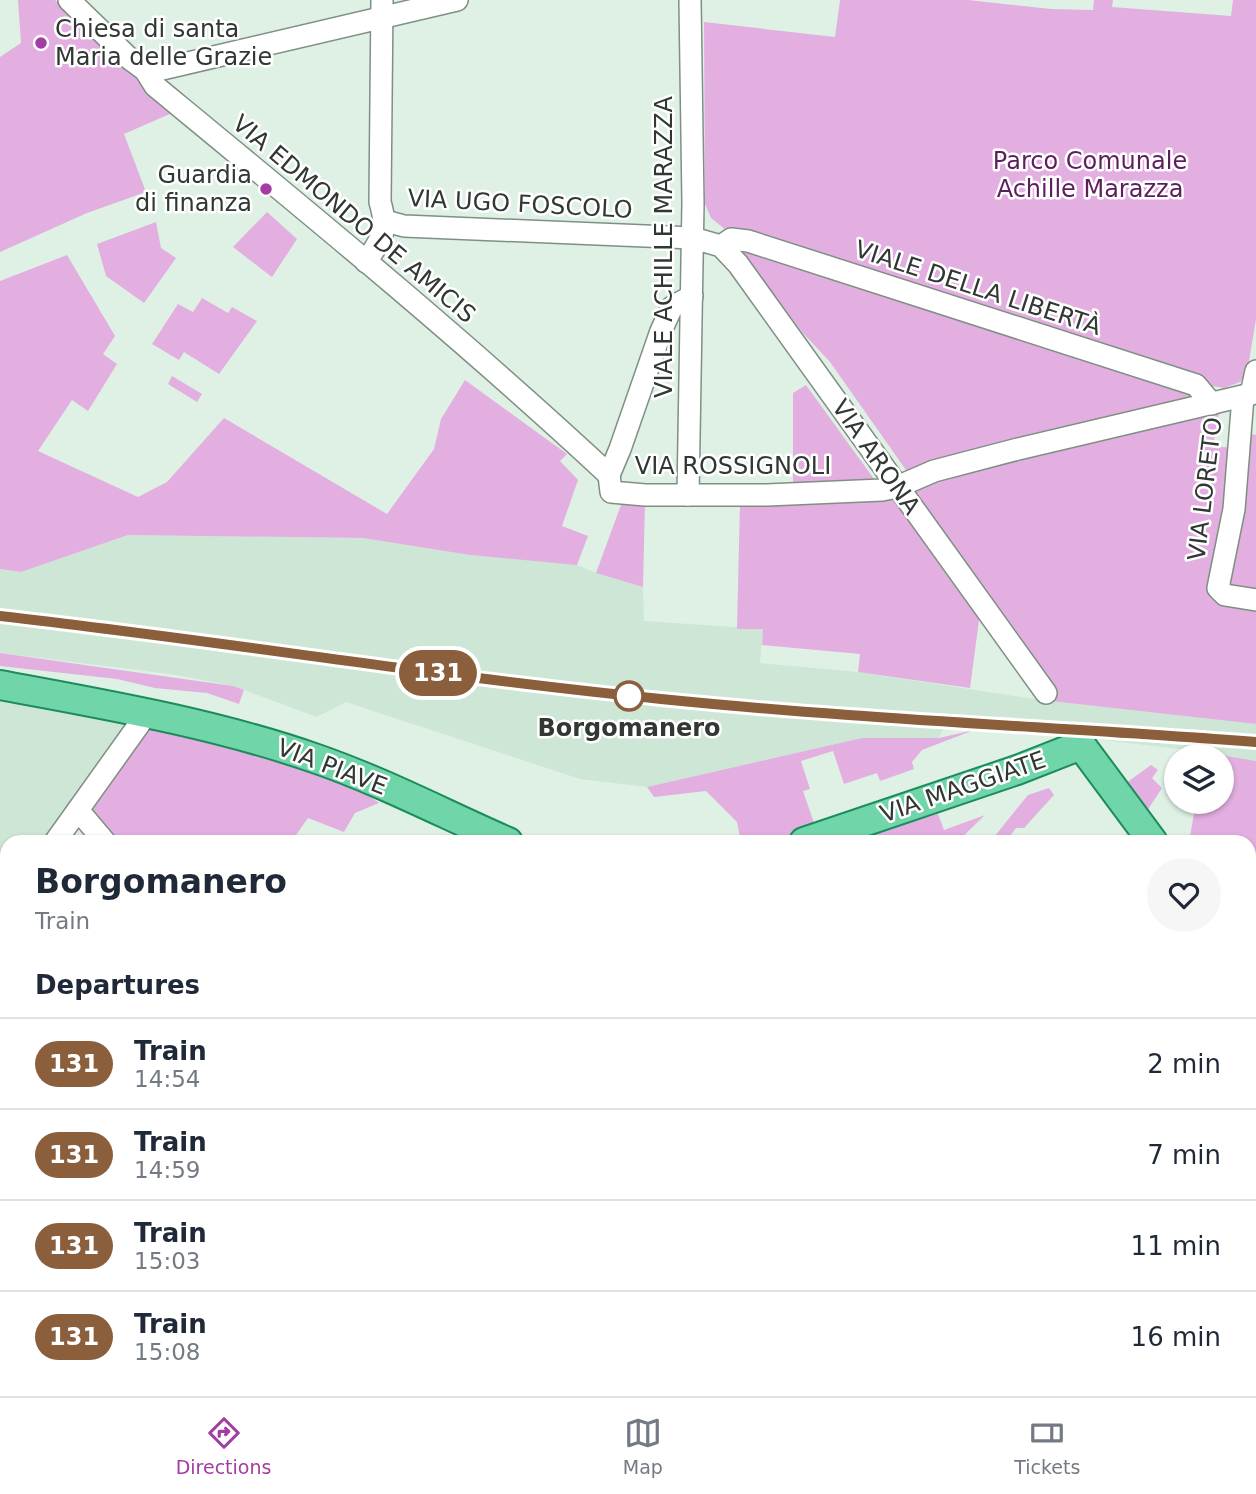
<!DOCTYPE html>
<html lang="en">
<head>
<meta charset="utf-8">
<style>
	:root { --surface:#fff; --page:#f6f6f7; --text:#1f2937; --muted:#747a83; --line:#e0e1e3; --accent:#a23da2 }
	body { margin:0; font-family:"DejaVu Sans",sans-serif; background:var(--page); color:var(--text); height:100vh; display:flex; flex-direction:column; font-size:26px; white-space:nowrap }
	* { box-sizing:border-box; margin:0 }
	p { font-size:23px; color:var(--muted) }
	.icon { flex:none; width:38px; height:38px; fill:none; stroke:currentColor; stroke-width:2; stroke-linecap:round; stroke-linejoin:round }
	.map { position:relative; flex:1; overflow:hidden }
	.sheet { position:absolute; left:0px; top:835px; width:1256px; height:562px; display:flex; flex-direction:column; background:var(--surface); border-radius:21px 21px 0 0; box-shadow:0 2px 5px #0004 }
	.sheet>* { flex:none }
	.badge { padding:0 14px; border-radius:23px; font-size:24px; line-height:46px }
	.fabs { position:absolute; left:1164px; top:744px; display:grid; gap:14px }
	.fabs a { display:grid; place-items:center; width:70px; height:70px; border-radius:50%; background:var(--surface); box-shadow:0 2px 5px #0004; font-size:35px }
	.map>.badge { position:absolute; translate:-50% -50%; box-shadow:0 0 0 4px #fff }
	h2 { padding:0 35px; font-size:26px; line-height:63px }
	.round { display:grid; place-items:center; flex:none; width:74px; height:74px; border-radius:37px; background:var(--page) }
	.overview { display:flex; align-items:center; justify-content:space-between; height:119px; padding:0 35px }
	h1 { font-size:33px; font-weight:700; line-height:52px }
	ul { padding:0; list-style:none }
	li { display:flex; align-items:center; gap:21px; height:91px; padding:0 35px; border-top:2px solid var(--line) }
	li div { flex:1 }
	li b { display:block; font-size:26px }
	li em { font-style:normal }
	li .badge { min-width:77px; font-weight:700; text-align:center }
	.dock { display:flex; justify-content:space-around; align-items:center; height:98px; border-top:2px solid var(--line); background:var(--surface); font-size:19px; color:var(--muted) }
	.dock a { display:grid; justify-items:center; gap:4px }
	.dock .selected { color:var(--accent) }
	.map>svg:first-child { display:block }
	.built { fill:#cee6d6 }
	.green { fill:#e2afe0 }
	.lines { fill:none; stroke-linecap:round; stroke-linejoin:round }
	.minor-casing { stroke:#7f8f84; stroke-width:24 }
	.major-casing { stroke:#1c8c5c; stroke-width:32 }
	.minor { stroke:#fff; stroke-width:21 }
	.major { stroke:#70d6aa; stroke-width:28 }
	.rail { stroke:#4c544f; stroke-width:4.5; stroke-dasharray:14 7; stroke-linecap:butt }
	.line-casing { stroke:#fff; stroke-width:16 }
	.line { stroke:#8b5e3c; stroke-width:10 }
	.poi-dot { fill:#a23da2; stroke:#fff; stroke-width:2.5 }
	.stop-dot { fill:#fff; stroke:#8b5e3c; stroke-width:3.5 }
	.labels { text-anchor:middle; stroke-width:5; stroke-linejoin:round; paint-order:stroke }
	.poi-label { font-size:24px; fill:#313733; stroke:#fff; text-anchor:start }
	.park-label { font-size:24px; fill:#5c1e5c; stroke:#fff }
	.street-label { font-size:24px; fill:#313733; stroke:#fff }
	.stop-label { font-size:24px; font-weight:bold; fill:#313733; stroke:#fff }
</style>
</head>
<body>
<div class="map">
<svg width="1256" height="1396" viewBox="0 0 1256 1396">
	<rect width="100%" height="100%" fill="#dff1e5"/>
	<g class="built">
		<polygon points="128,535 363,538 470,555 575,564 596,573 643,587 644,621 763,629 760,663 858,672 1028,698 1256,724 1256,761 1213,753 1044,733 943,729 939,738 862,738 647,787 580,779 346,702 317,717 233,686 177,675 0,653 0,569 21,572"/>
		<polygon points="0,685 148,712 55,842 7,842 7,908 0,917"/>
	</g>
	<g class="green">
		<polygon points="18,0 55,0 172,113 124,134 146,192 87,213 0,252 0,57 21,43"/>
		<polygon points="840,0 968,0 1051,9 1093,10 1094,0 1113,0 1112,7 1231,16 1233,0 1256,0 1256,319 1247,373 1240,382 1224,388 1212,386 726,230 711,218 705,204 704,22 835,37"/>
		<polygon points="267,212 297,239 272,277 233,247"/>
		<polygon points="156,222 161,248 176,258 144,303 106,276 97,244"/>
		<polygon points="733,239 1196,385 1220,407 1213,446 1233,448 1250,441 1252,434 1256,435 1256,724 1051,701 981,605 970,688 858,672 860,654 762,645 763,629 737,629 740,503 913,480 830,362 802,332"/>
		<polygon points="67,255 115,336 103,354 117,364 88,411 72,400 38,451 138,497 167,482 224,418 387,514 434,449 441,419 465,380 567,454 560,461 578,480 562,526 588,536 577,565 470,555 363,538 128,535 21,572 0,569 0,281"/>
		<polygon points="202,298 228,313 232,307 257,321 219,374 184,352 179,360 152,344 178,304 193,312"/>
		<polygon points="172,376 202,394 197,402 168,384"/>
		<polygon points="806,385 882,490 793,494 793,393"/>
		<polygon points="630,502 645,502 643,587 596,573 621,505"/>
		<polygon points="0,653 233,686 244,690 239,704 207,693 155,688 117,679 0,666"/>
		<polygon points="150,726 337,773 379,803 355,813 344,832 308,818 291,842 109,842 85,815"/>
		<polygon points="974,730 922,750 912,762 914,769 880,781 877,773 844,784 833,751 801,761 810,789 803,791 815,826 779,842 741,842 737,822 706,791 654,797 647,787 862,738 939,738"/>
		<polygon points="1204,752 1256,761 1256,854 1250,853 1250,842 1189,842 1196,802 1222,802 1222,756 1204,756"/>
		<polygon points="1151,765 1158,770 1152,778 1162,788 1145,814 1122,786"/>
		<polygon points="1049,788 1054,795 1024,828 1016,828 1005,842 990,842 1028,795"/>
		<polygon points="938,814 944,830 985,815 957,842 837,842"/>
		<polygon points="1250,1005 1256,1014 1256,1069 1252,1089 1256,1092 1256,1396 1234,1396 1233,1390 1250,1390"/>
		<polygon points="7,1034 7,1190 0,1198 0,1044"/>
		<polygon points="7,1212 7,1284 0,1294 0,1221"/>
		<polygon points="99,1390 223,1390 219,1396 94,1396"/>
		<polygon points="329,1390 410,1390 406,1396 390,1393 388,1396 327,1396"/>
		<polygon points="415,1390 509,1390 506,1396 428,1396"/>
		<polygon points="673,1390 798,1390 806,1396 675,1396"/>
		<polygon points="819,1390 960,1390 965,1394 826,1396"/>
	</g>
	<g class="lines">
		<defs>
			<g id="minor">
				<path d="M69,0L130,59L145,70L155,86C309,213 463,339 609,475"/>
				<polyline points="145,70 158,70 457,0"/>
				<polyline points="386,221 404,226 693,238 721,246 738,264 1046,693"/>
				<polyline points="721,246 731,239 748,241 1196,385 1212,404"/>
				<path d="M366,262C382,237 389,232 380,202L382,0"/>
				<polyline points="1251,394 1256,371"/>
				<polyline points="1243,397 1234,509 1218,588 1225,595 1256,600"/>
				<polyline points="609,475 611,492 645,495 767,495 882,490 897,487 934,471 1018,449 1251,394"/>
				<polyline points="609,475 620,449 661,331 672,307 692,296"/>
				<polyline points="688,495 693,203 690,0"/>
				<polyline points="78,810 105,842"/>
				<polyline points="55,842 148,712"/>
				<polyline points="0,917 7,908"/>
				<polyline points="174,1390 185,1396"/>
				<polyline points="809,1390 816,1396"/>
				<polyline points="1224,1390 1225,1396"/>
				<polyline points="320,1396 322,1390"/>
				<polyline points="1157,1396 1162,1390"/>
			</g>
			<g id="major">
				<path d="M0,685C107,705 214,723 317,759C383,782 444,814 508,842"/>
				<polyline points="804,842 1017,770 1081,745 1153,842"/>
				<polyline points="1250,973 1256,982"/>
				<polyline points="520,1396 522,1390"/>
			</g>
		</defs>
		<use href="#minor" class="minor-casing"/>
		<use href="#major" class="major-casing"/>
		<use href="#minor" class="minor"/>
		<use href="#major" class="major"/>
		<path class="rail" d="M0,616C239,645 478,682 718,705C897,721 1077,728 1256,742"/>
	</g>
	<g class="lines">
		<defs>
			<path id="line" d="M0,616C221,641 440,677 661,699C859,719 1058,727 1256,742"/>
		</defs>
		<use href="#line" class="line-casing"/>
		<use href="#line" class="line"/>
	</g>
	<g class="poi-dot">
		<circle cx="41" cy="43" r="7"/>
		<circle cx="266" cy="189" r="7"/>
	</g>
	<circle class="stop-dot" cx="629" cy="696" r="14"/>
	<g class="labels">
		<g class="poi-label">
			<text x="55" y="37">Chiesa di santa<tspan x="55" dy="28">Maria delle Grazie</tspan></text>
			<text x="252" y="183" text-anchor="end">Guardia<tspan x="252" dy="28">di finanza</tspan></text>
		</g>
		<g class="park-label">
			<text x="1090" y="169">Parco Comunale<tspan x="1090" dy="28">Achille Marazza</tspan></text>
		</g>
		<g class="street-label">
			<text transform="translate(520 204) rotate(3)" y="8">VIA UGO FOSCOLO</text>
			<text transform="translate(354 219) rotate(40)" y="8">VIA EDMONDO DE AMICIS</text>
			<text transform="translate(664 247) rotate(-90)" y="8">VIALE ACHILLE MARAZZA</text>
			<text transform="translate(978 288) rotate(18)" y="8">VIALE DELLA LIBERTÀ</text>
			<text transform="translate(876 457) rotate(55)" y="8">VIA ARONA</text>
			<text x="733" y="474">VIA ROSSIGNOLI</text>
			<text transform="translate(1205 489) rotate(-83)" y="8">VIA LORETO</text>
			<text transform="translate(332 767) rotate(21)" y="8">VIA PIAVE</text>
			<text transform="translate(963 787) rotate(-19)" y="8">VIA MAGGIATE</text>
		</g>
		<g class="stop-label">
			<text x="629" y="736">Borgomanero</text>
		</g>
	</g>
</svg>
<div class="fabs">
<a><svg class="icon" aria-label="layers" viewBox="0 0 24 24"><path d="M12 4l9 5-9 5-9-5zM3 14l9 5 9-5"/></svg></a>
</div>
<b class="badge" style="left:438px;top:673px;background:#8b5e3c;color:#fff">131</b>
<section class="sheet">
<div class="overview"><div><h1>Borgomanero</h1><p>Train</p></div><a class="round"><svg class="icon" aria-label="heart" viewBox="0 0 24 24"><path d="M12 20l-8-8c-3-5 5-10 8-4 3-6 11-1 8 4z"/></svg></a></div>
<h2>Departures</h2>
<ul>
<li><span class="badge" style="background:#8b5e3c;color:#fff">131</span><div><b>Train</b><p>14:54</p></div><em>2 min</em></li>
<li><span class="badge" style="background:#8b5e3c;color:#fff">131</span><div><b>Train</b><p>14:59</p></div><em>7 min</em></li>
<li><span class="badge" style="background:#8b5e3c;color:#fff">131</span><div><b>Train</b><p>15:03</p></div><em>11 min</em></li>
<li><span class="badge" style="background:#8b5e3c;color:#fff">131</span><div><b>Train</b><p>15:08</p></div><em>16 min</em></li>
</ul>
</section>
</div>
<nav class="dock">
<a class="selected"><svg class="icon" aria-label="directions" viewBox="0 0 24 24"><path d="M12 3l9 9-9 9-9-9zM9 14v-3h6M13 9l2 2-2 2"/></svg>Directions</a>
<a><svg class="icon" aria-label="map" viewBox="0 0 24 24"><path d="M3 6l6-2 6 2 6-2v14l-6 2-6-2-6 2zM9 4v14M15 6v14"/></svg>Map</a>
<a><svg class="icon" aria-label="tickets" viewBox="0 0 24 24"><path d="M3 7h18v10H3zM15 7v10"/></svg>Tickets</a>
</nav>
</body>
</html>
